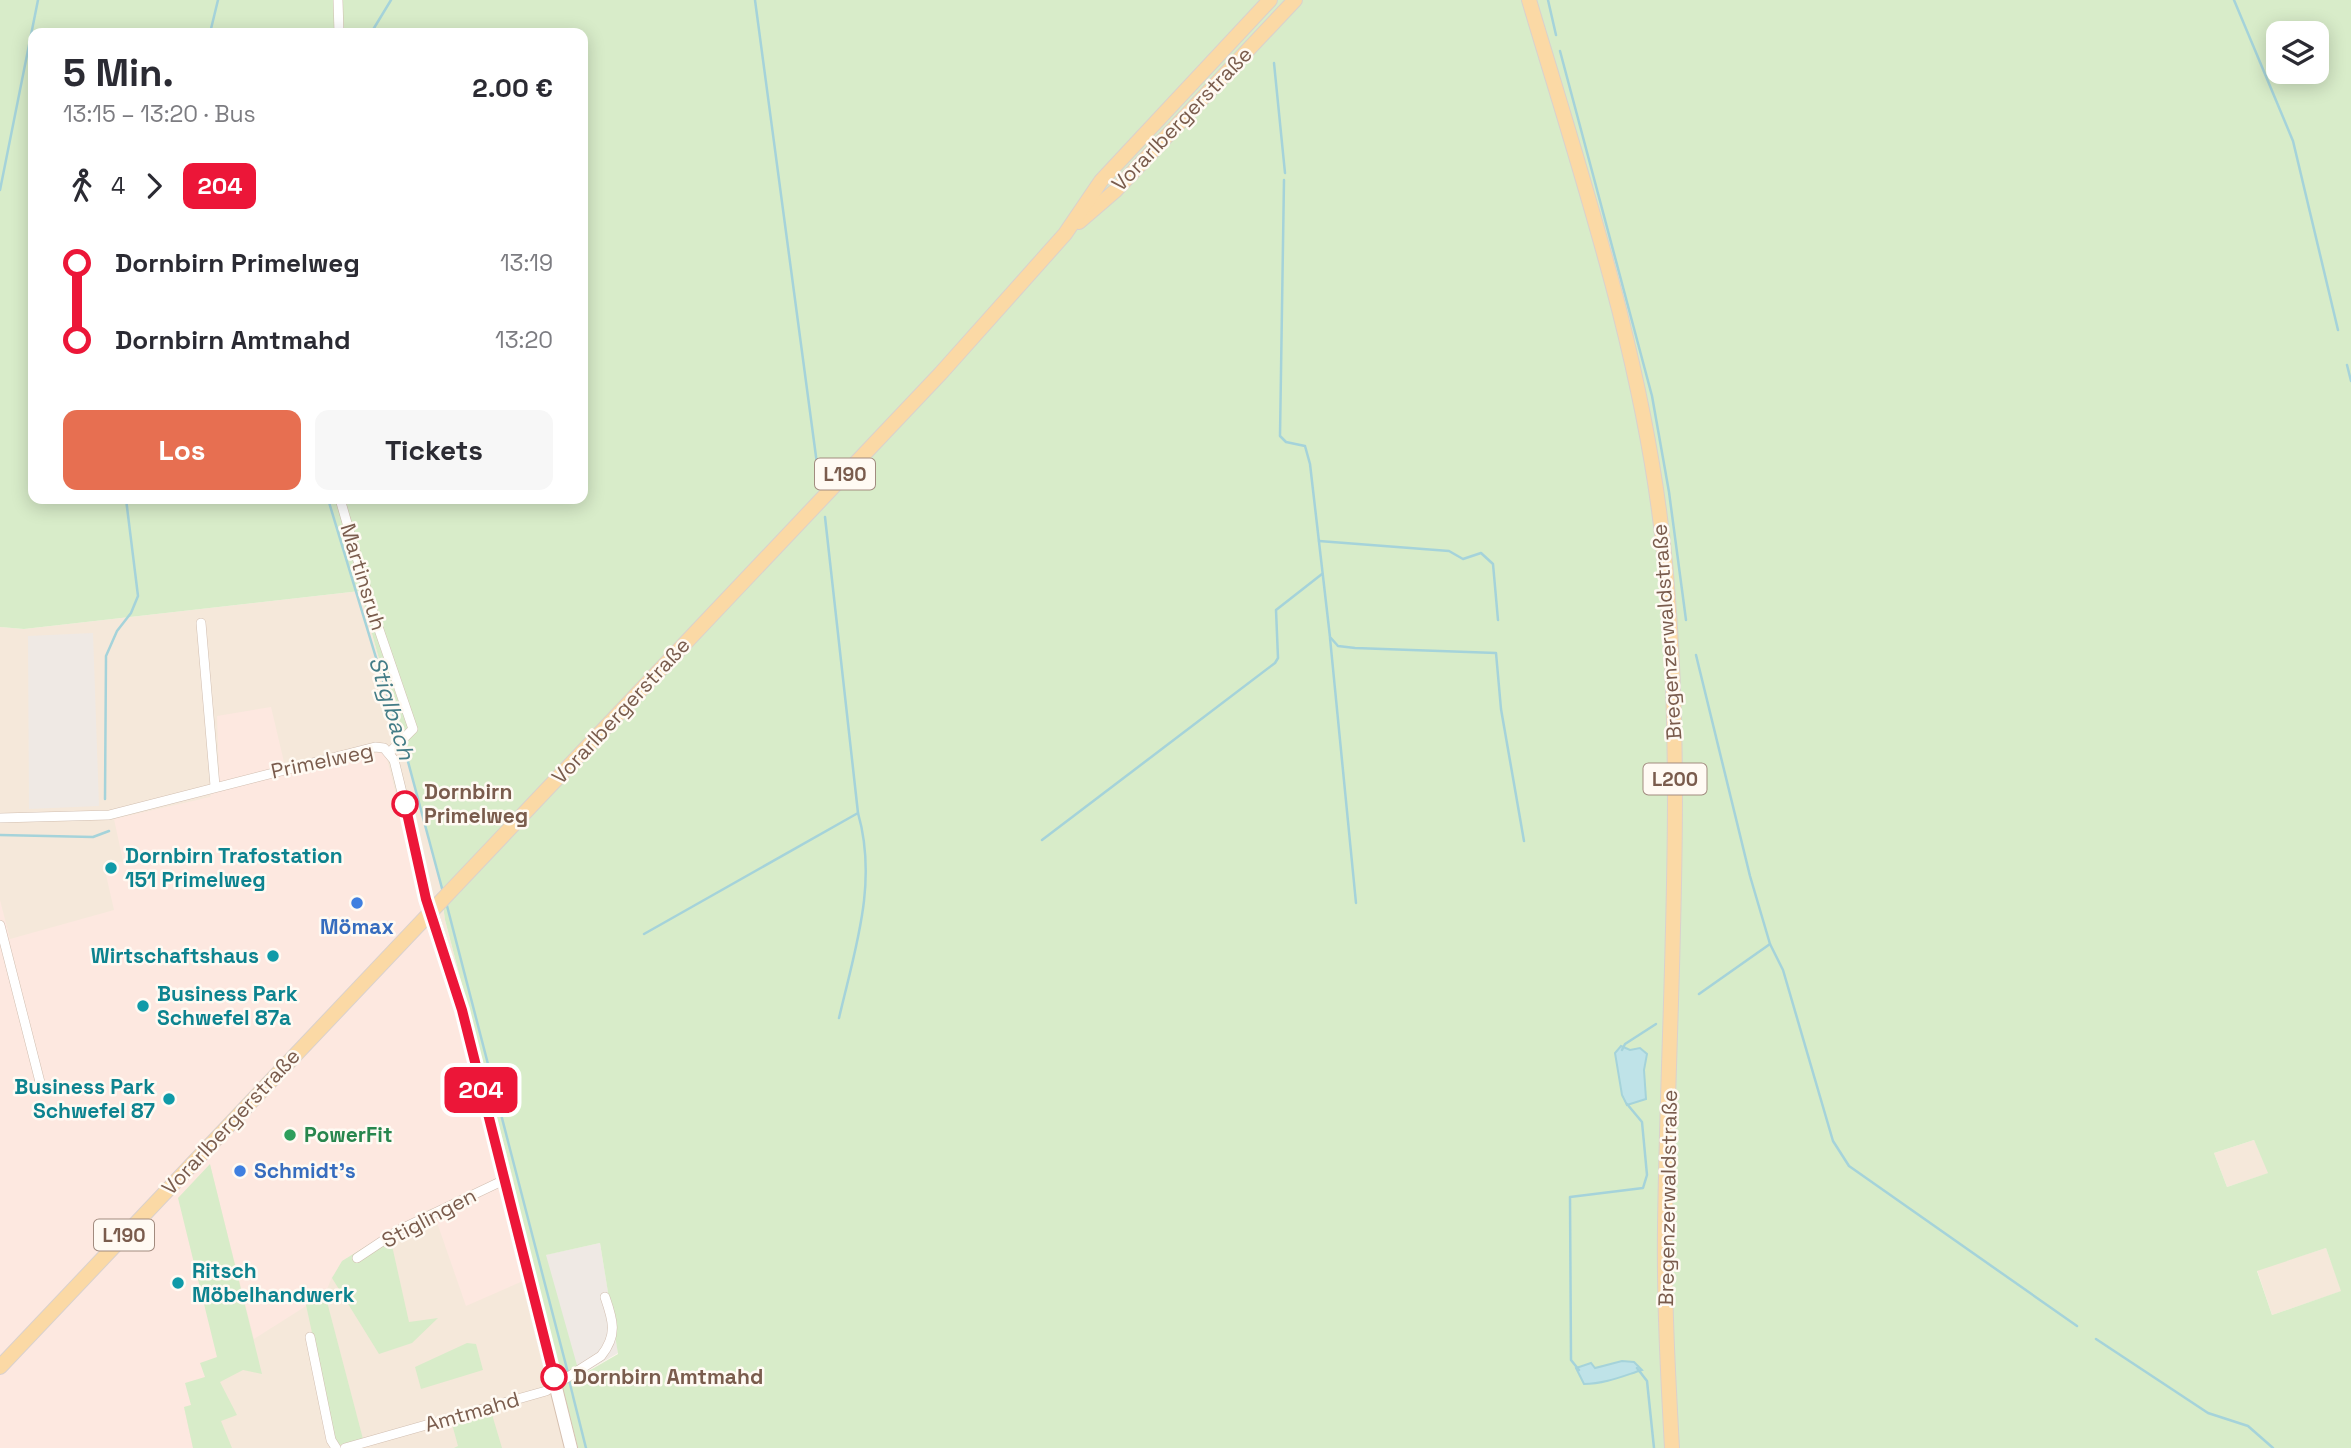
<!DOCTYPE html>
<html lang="de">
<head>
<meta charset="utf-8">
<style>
	:root { --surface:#fff; --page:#f7f7f7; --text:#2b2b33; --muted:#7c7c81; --accent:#e76f51 }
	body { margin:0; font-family:"Space Grotesk",sans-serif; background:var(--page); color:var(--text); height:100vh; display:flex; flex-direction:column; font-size:26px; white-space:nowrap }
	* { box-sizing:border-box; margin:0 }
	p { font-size:23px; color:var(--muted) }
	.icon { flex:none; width:38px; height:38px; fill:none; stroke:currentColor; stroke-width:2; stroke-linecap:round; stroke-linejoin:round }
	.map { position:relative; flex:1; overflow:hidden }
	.drawer { position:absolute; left:28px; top:28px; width:560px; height:476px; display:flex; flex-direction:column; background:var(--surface); border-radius:14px; box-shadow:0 4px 18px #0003 }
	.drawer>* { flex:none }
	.badge { padding:0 14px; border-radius:10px; font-size:24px; line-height:46px }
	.fabs { position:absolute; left:2266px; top:21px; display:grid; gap:14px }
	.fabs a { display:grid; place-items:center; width:63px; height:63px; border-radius:14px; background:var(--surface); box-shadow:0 4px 18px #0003; font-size:35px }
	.map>.badge { position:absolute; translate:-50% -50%; box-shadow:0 0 0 4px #fff }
	.legs { display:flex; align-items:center; gap:10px; height:77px; padding:0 35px; font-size:23px }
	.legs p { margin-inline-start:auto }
	.summary { display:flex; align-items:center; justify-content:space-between; height:119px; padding:0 35px }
	h1 { font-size:38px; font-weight:600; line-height:52px }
	.cta { display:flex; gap:14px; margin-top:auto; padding:14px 35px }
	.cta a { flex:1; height:80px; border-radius:14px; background:var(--accent); color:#fff; font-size:28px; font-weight:600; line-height:80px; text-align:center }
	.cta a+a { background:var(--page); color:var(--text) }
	ul { padding:0 35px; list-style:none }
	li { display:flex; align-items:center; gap:24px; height:77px; font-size:26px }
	li i { display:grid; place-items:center; width:10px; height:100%; margin:0 9px; background:currentColor }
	li i::after { content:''; width:18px; height:18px; margin:-9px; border:5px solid; border-radius:50%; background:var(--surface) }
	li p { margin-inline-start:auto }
	li:first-child i { background:linear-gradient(#0000 50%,currentColor 0) }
	li:last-child i { background:linear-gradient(currentColor 50%,#0000 0) }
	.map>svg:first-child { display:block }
	.residential { fill:#f5e8da }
	.commercial { fill:#fde8e0 }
	.industrial { fill:#efe9e4 }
	.green { fill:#d8ecc9; fill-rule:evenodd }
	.water { fill:#bfe3e8; stroke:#a5d3da; stroke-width:2 }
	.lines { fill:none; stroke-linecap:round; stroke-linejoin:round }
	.stream { stroke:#a5d3da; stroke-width:2.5 }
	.street-casing { stroke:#d1beb0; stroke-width:10 }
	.secondary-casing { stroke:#d6c0b0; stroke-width:14 }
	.primary-casing { stroke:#dad1cd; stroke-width:16 }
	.street { stroke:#fff; stroke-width:9 }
	.secondary { stroke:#fff; stroke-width:12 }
	.primary { stroke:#fbd9a5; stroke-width:14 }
	.line-1-casing { stroke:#fff; stroke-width:16 }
	.line-1 { stroke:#ec1638; stroke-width:10 }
	.stop-1-dot { fill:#fff; stroke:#ec1638; stroke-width:3.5 }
	.culture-dot { fill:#0f9aa8; stroke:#fffaf3; stroke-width:2.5 }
	.shop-dot { fill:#3f7fe0; stroke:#fffaf3; stroke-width:2.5 }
	.leisure-dot { fill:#2e9e5b; stroke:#fffaf3; stroke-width:2.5 }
	.labels { text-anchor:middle; stroke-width:5; stroke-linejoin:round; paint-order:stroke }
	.shield { fill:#fffaf3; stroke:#a28b7f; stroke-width:2 }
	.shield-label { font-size:19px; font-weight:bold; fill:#7a5c4d }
	.street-label { font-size:21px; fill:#7a5c4d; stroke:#fffaf3 }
	.stop-label { font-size:21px; font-weight:bold; fill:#7a5c4d; stroke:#fffaf3; text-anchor:start }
	.culture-label { font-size:21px; font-weight:bold; fill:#0d838f; stroke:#fffaf3; text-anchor:start }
	.shop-label { font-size:21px; font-weight:bold; fill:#366cbe; stroke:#fffaf3 }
	.leisure-label { font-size:21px; font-weight:bold; fill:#27864d; stroke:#fffaf3; text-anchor:start }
	.water-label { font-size:23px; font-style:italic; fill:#437c86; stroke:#fffaf3 }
</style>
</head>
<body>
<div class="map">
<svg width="2351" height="1448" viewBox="0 0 2351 1448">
	<rect width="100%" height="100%" fill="#fdf6ec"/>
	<g class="residential">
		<polygon points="360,591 438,870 445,920 513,1179 531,1265 578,1448 0,1448 0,627 24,629"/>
		<polygon points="2254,1140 2269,1173 2227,1187 2214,1153"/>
		<polygon points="2326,1248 2342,1291 2272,1315 2257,1270"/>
	</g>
	<polygon class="commercial" points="271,707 284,762 290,771 385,751 422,896 440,945 523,1281 466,1306 432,1208 389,1232 332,1277 325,1294 254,1339 210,1165 218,1357 191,1405 184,1407 193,1448 0,1448 0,900 10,939 114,910 104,866 123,861 114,819 210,797 219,776 217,716"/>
	<g class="industrial">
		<polygon points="93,633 99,806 29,809 28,636"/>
		<polygon points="600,1243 618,1353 579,1376 545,1255"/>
	</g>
	<g class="green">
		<path d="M0,0H2351V1448H578L531,1265L513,1179L445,920L438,870L360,591L24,629L0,627ZM33,33H583V499H33ZM2278,33H2317V72H2278ZM2254,1140L2268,1173L2227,1187L2214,1153ZM600,1243L618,1354L580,1376L546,1255ZM2326,1248L2341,1291L2272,1315L2257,1271Z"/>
		<polygon points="210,1164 262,1374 243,1370 220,1382 237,1415 221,1421 232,1448 193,1448 184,1407 191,1405 185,1383 205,1377 200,1363 217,1357 178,1198"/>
		<polygon points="389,1232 409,1322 438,1318 412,1343 379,1354 332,1278 342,1261"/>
		<polygon points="325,1294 363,1439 340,1445 335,1439 306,1305"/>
		<polygon points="467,1343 476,1344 483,1370 421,1389 415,1367"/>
		<polygon points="491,1411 502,1448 454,1448 458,1446 452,1424"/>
	</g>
	<g class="water">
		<polygon points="1621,1046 1630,1050 1640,1048 1647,1054 1644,1070 1646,1099 1627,1105 1622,1095 1615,1053"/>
		<path d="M1622,1361L1634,1362L1642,1370C1623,1376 1605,1384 1584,1384L1576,1368L1591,1363L1595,1368Z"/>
	</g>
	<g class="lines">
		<g class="stream">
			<polyline points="755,0 819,479"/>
			<polyline points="1548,0 1556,35"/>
			<polyline points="2234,0 2293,141 2338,330"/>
			<polyline points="210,33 218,0"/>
			<polyline points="371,33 391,0"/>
			<polyline points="1560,51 1652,396 1669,492 1686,620"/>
			<polyline points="1274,63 1285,173"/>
			<polyline points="1284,180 1280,436 1286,442 1305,446 1310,464 1330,637 1338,646 1355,648 1496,653 1501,709 1524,841"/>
			<polyline points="0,190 38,0"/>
			<polyline points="2347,365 2351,381"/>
			<polyline points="328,499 400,737"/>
			<polyline points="1319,541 1449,551 1463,559 1481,553 1493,564 1498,620"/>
			<polyline points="1330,638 1356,903"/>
			<polyline points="1696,655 1750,876 1770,944 1699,994"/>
			<polyline points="403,743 443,892"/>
			<polyline points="105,799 106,656 117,631 131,613 138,596 126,499"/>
			<polyline points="0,835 93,837 109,831"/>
			<polyline points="1042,840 1275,663 1278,658 1276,610 1322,574"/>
			<polyline points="446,902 568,1373"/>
			<polyline points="644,934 858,813 825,517"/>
			<polyline points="1770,944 1783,970 1833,1141 1849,1166 2077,1326"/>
			<path d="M839,1018C855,949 878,883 858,813"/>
			<polyline points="1622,1050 1625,1044 1656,1024"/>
			<polyline points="2096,1339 2208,1413 2248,1426 2273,1448"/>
			<polyline points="1637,1368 1647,1381 1654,1448"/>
			<polyline points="1579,1370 1571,1360 1570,1197 1643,1188 1647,1175 1642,1122 1627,1104"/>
			<polyline points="569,1380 586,1448"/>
		</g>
		<defs>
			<g id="street">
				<polyline points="338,0 339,33"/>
				<polyline points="340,499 372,609 413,729 390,752"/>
				<polyline points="201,623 215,786"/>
				<polyline points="0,818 109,815 375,747 384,748 394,760 431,911"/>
				<polyline points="0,925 41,1086"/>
				<polyline points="357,1258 399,1230 502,1181"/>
				<polyline points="310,1337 331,1440 336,1448"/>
				<path d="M345,1448L546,1391L601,1356C618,1335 613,1320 605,1297"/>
			</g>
			<polyline id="secondary" points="431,911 462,1010 571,1448"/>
			<g id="primary">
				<path d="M1529,0C1582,178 1643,358 1663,543C1687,770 1668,999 1665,1227C1664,1301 1668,1375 1672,1448"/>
				<polyline points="1079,222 1115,191 1295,0"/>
				<polyline points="0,1367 941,373 1065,234 1101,181 1270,0"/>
			</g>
		</defs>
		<use href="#street" class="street-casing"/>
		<use href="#secondary" class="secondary-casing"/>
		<use href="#primary" class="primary-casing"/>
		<use href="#street" class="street"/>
		<use href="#secondary" class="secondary"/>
		<use href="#primary" class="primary"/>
	</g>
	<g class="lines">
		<defs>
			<polyline id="line-1" points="405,804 426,899 462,1010 554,1377"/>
		</defs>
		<use href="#line-1" class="line-1-casing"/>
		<use href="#line-1" class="line-1"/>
	</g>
	<g class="stop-1-dot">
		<circle cx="405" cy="804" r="12"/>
		<circle cx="554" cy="1377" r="12"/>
	</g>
	<g class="culture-dot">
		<circle cx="111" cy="868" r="7"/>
		<circle cx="273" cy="956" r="7"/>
		<circle cx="143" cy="1006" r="7"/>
		<circle cx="169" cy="1099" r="7"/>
		<circle cx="178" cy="1283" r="7"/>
	</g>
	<g class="shop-dot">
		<circle cx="357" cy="903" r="7"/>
		<circle cx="240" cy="1171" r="7"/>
	</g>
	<circle class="leisure-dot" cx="290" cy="1135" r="7"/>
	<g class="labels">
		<g class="shield">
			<rect x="815" y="458.5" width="60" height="31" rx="5"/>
			<rect x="1643.5" y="763.5" width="63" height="31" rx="5"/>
			<rect x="94" y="1219.5" width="60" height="31" rx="5"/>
		</g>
		<g class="shield-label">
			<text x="845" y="481">L190</text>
			<text x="1675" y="786">L200</text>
			<text x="124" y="1242">L190</text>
		</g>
		<g class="street-label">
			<text transform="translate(1182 119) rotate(-46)" y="7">Vorarlbergerstraße</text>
			<text transform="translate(363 577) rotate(73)" y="7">Martinsruh</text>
			<text transform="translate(1667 632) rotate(-94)" y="7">Bregenzerwaldstraße</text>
			<text transform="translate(621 711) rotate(-47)" y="7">Vorarlbergerstraße</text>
			<text transform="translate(322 761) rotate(-12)" y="7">Primelweg</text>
			<text transform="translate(231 1122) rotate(-47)" y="7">Vorarlbergerstraße</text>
			<text transform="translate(1668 1198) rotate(-89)" y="7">Bregenzerwaldstraße</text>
			<text transform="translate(429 1218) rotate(-28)" y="7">Stiglingen</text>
			<text transform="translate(472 1412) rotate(-16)" y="7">Amtmahd</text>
		</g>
		<g class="stop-label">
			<text x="424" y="799">Dornbirn<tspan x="424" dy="24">Primelweg</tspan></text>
			<text x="573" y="1384">Dornbirn Amtmahd</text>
		</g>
		<g class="culture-label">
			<text x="125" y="863">Dornbirn Trafostation<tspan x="125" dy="24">151 Primelweg</tspan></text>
			<text x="259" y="963" text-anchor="end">Wirtschaftshaus</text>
			<text x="157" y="1001">Business Park<tspan x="157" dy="24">Schwefel 87a</tspan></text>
			<text x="155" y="1094" text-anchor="end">Business Park<tspan x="155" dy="24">Schwefel 87</tspan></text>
			<text x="192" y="1278">Ritsch<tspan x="192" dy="24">Möbelhandwerk</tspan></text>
		</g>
		<g class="shop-label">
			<text x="357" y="934">Mömax</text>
			<text x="254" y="1178" text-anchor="start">Schmidt's</text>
		</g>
		<g class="leisure-label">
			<text x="304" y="1142">PowerFit</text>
		</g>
		<g class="water-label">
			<text transform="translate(392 708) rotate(73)" y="8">Stiglbach</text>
		</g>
	</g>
</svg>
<div class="fabs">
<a><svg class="icon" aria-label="layers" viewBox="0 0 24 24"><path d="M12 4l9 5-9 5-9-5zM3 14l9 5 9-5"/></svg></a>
</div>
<b class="badge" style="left:481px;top:1090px;background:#ec1638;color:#fff">204</b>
<section class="drawer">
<div class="summary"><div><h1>5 Min.</h1><p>13:15 – 13:20 · Bus</p></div><b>2.00 €</b></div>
<div class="legs"><svg class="icon" aria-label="walk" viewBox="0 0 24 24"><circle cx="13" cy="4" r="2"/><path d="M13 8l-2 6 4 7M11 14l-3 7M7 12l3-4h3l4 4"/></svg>4<svg class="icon" aria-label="forward" viewBox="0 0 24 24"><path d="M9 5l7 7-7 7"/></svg><b class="badge" style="background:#ec1638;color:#fff">204</b></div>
<ul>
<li><i style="color:#ec1638"></i><b>Dornbirn Primelweg</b><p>13:19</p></li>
<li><i style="color:#ec1638"></i><b>Dornbirn Amtmahd</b><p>13:20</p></li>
</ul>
<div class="cta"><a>Los</a><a>Tickets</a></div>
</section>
</div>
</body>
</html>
